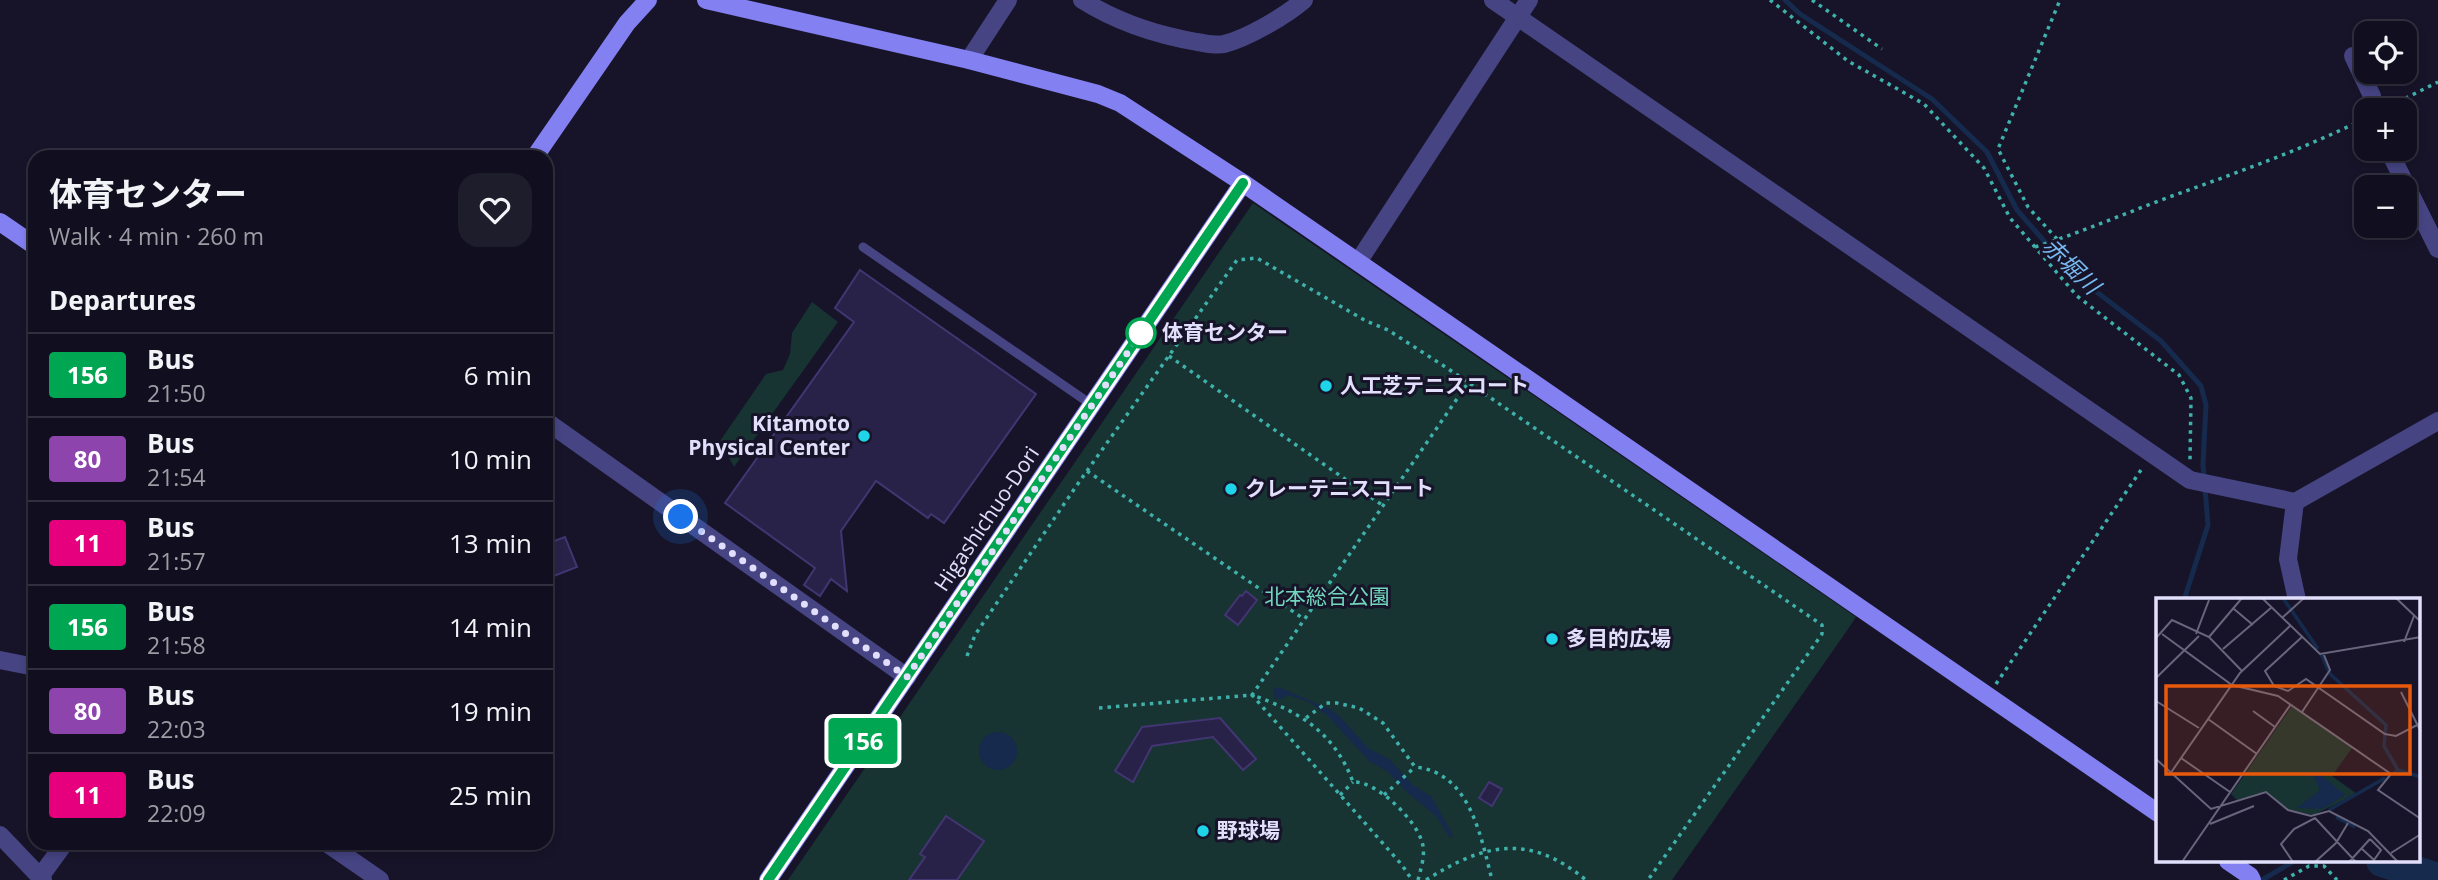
<!DOCTYPE html>
<html lang="en">
<head>
<meta charset="utf-8">
<style>
	:root { --surface:#110f1f; --page:#1e1d2c; --text:#f1f3f6; --muted:#9c9ca4; --line:#302f3d }
	body { margin:0; font-family:"Open Sans","Noto Sans JP",sans-serif; background:var(--page); color:var(--text); height:100vh; display:flex; flex-direction:column; font-size:26px; white-space:nowrap }
	* { box-sizing:border-box; margin:0 }
	p { font-size:23px; color:var(--muted) }
	.icon { flex:none; width:38px; height:38px; fill:none; stroke:currentColor; stroke-width:2; stroke-linecap:round; stroke-linejoin:round }
	.map { position:relative; flex:1; overflow:hidden }
	.drawer { position:absolute; left:28px; top:150px; width:525px; height:700px; display:flex; flex-direction:column; background:var(--surface); border-radius:21px; box-shadow:0 4px 10px #0003,0 0 0 2px var(--line) }
	.drawer>* { flex:none }
	.badge { padding:0 14px; border-radius:5px; font-size:24px; line-height:46px }
	.controls { position:absolute; left:2354px; top:21px; display:grid; gap:14px }
	.controls a { display:grid; place-items:center; width:63px; height:63px; border-radius:14px; background:var(--surface); box-shadow:0 4px 10px #0003,0 0 0 2px var(--line); font-size:35px }
	.you { position:absolute; width:35px; height:35px; margin:-18px; border:5px solid #fff; border-radius:50%; background:#1a73e8; box-shadow:0 0 0 10px #1a73e833 }
	.map>.badge { position:absolute; translate:-50% -50%; box-shadow:0 0 0 4px #fff }
	h2 { padding:0 21px; font-size:26px; line-height:63px }
	.round { display:grid; place-items:center; flex:none; width:74px; height:74px; border-radius:21px; background:var(--page) }
	.head { display:flex; align-items:center; justify-content:space-between; height:119px; padding:0 21px }
	h1 { font-size:33px; font-weight:700; line-height:52px }
	ul { padding:0; list-style:none }
	li { display:flex; align-items:center; gap:21px; height:84px; padding:0 21px; border-top:2px solid var(--line) }
	li div { flex:1 }
	li b { display:block; font-size:26px }
	li em { font-style:normal }
	li .badge { min-width:77px; font-weight:700; text-align:center }
	.map>svg:first-child { display:block }
	.green { fill:#173332 }
	.water { fill:#152a4c }
	.lines { fill:none; stroke-linecap:round; stroke-linejoin:round }
	.stream { stroke:#152a4c; stroke-width:5 }
	.river { stroke:#152a4c; stroke-width:32 }
	.building { fill:#292248; stroke:#423672; stroke-width:2 }
	.path { stroke:#3eb1ab; stroke-width:3.5; stroke-dasharray:3.5 5; stroke-linecap:butt }
	.lane { stroke:#464483; stroke-width:9 }
	.street { stroke:#464483; stroke-width:18 }
	.secondary { stroke:#8380f2; stroke-width:18 }
	.line-casing { stroke:#fff; stroke-width:16 }
	.line { stroke:#00a651; stroke-width:10 }
	.walk { stroke:#e2dffc; stroke-width:7; stroke-dasharray:0 12.6 }
	.stop-dot { fill:#fff; stroke:#00a651; stroke-width:3.5 }
	.poi-dot { fill:#1fd4e8; stroke:#171429; stroke-width:2.5 }
	.labels { text-anchor:middle; stroke-width:6; stroke-linejoin:round; paint-order:stroke }
	.stop-label { font-size:21px; font-weight:bold; fill:#e2dffc; stroke:#171429; text-anchor:start }
	.poi-label { font-size:21px; font-weight:bold; fill:#e2dffc; stroke:#171429; text-anchor:start }
	.street-label { font-size:21px; fill:#e2dffc; stroke:#171429 }
	.park-label { font-size:21px; fill:#71d6bd; stroke:#171429 }
	.water-label { font-size:23px; font-style:italic; fill:#78b9f1; stroke:#171429 }
	.inset-river { fill:none; stroke:#152a4c; stroke-width:3.5 }
	.inset-road { fill:none; stroke:#68657d; stroke-width:2 }
	.view { fill:#e8590c; fill-opacity:0.15; stroke:#e8590c; stroke-width:3.5 }
	.inset-edge { fill:none; stroke:#e2dffc; stroke-width:3.5 }
</style>
</head>
<body>
<div class="map">
<svg width="2438" height="880" viewBox="0 0 2438 880">
	<rect width="100%" height="100%" fill="#171429"/>
	<g class="green">
		<polygon points="1253,203 1856,617 1846,632 1672,880 788,880"/>
		<polygon points="812,302 838,322 734,467 720,441 766,374 783,370 790,354 792,333"/>
	</g>
	<g class="water">
		<polygon points="1278,687 1332,710 1342,719 1368,748 1389,759 1414,786 1431,796 1453,835 1450,838 1436,816 1409,794 1388,772 1369,761 1327,715 1309,702 1288,695 1281,699 1275,699 1273,690"/>
		<circle cx="998" cy="751" r="19"/>
	</g>
	<g class="lines">
		<g class="stream">
			<polyline points="1785,0 1800,14 1932,99 1987,152 2017,210 2073,274 2161,341 2201,386 2206,405 2203,465 2208,525 2184,600"/>
			<polyline points="2262,880 2294,861"/>
		</g>
		<polyline class="river" points="2382,861 2438,879"/>
	</g>
	<g class="building">
		<polygon points="860,270 1036,394 944,523 931,514 928,518 876,481 841,531 847,591 831,579 820,596 804,585 815,568 725,503 854,322 835,308"/>
		<polygon points="565,537 577,567 546,579 546,544"/>
		<polygon points="1246,591 1257,600 1238,625 1225,615 1240,595 1242,596"/>
		<polygon points="1220,718 1256,759 1243,770 1213,737 1152,746 1133,782 1115,771 1142,727"/>
		<polygon points="1489,782 1502,789 1492,806 1479,798"/>
		<polygon points="946,816 984,841 957,880 909,880 925,857 920,854"/>
	</g>
	<g class="lines">
		<g class="path">
			<polyline points="1770,0 1848,61 1924,104 1984,168 2010,218 2077,296 2179,375 2191,398 2190,460"/>
			<polyline points="1812,0 1882,49"/>
			<polyline points="2390,106 2438,82"/>
			<polyline points="2057,239 2028,207 1998,149 2060,0"/>
			<path d="M2035,247C2082,232 2126,213 2172,196C2236,173 2301,150 2362,120"/>
			<polyline points="1169,356 1382,505"/>
			<polyline points="1087,471 1304,619"/>
			<polyline points="967,656 975,635 1077,485 1237,260 1257,258 1366,321 1388,330 1447,368 1822,625 1822,634 1648,880"/>
			<polyline points="1996,684 2143,467"/>
			<polyline points="1099,708 1252,695 1402,865 1412,880"/>
			<path d="M1306,718L1326,703H1337L1359,708L1383,723L1415,767C1470,772 1481,837 1492,880"/>
			<polyline points="1340,795 1353,782"/>
			<polyline points="1384,795 1415,767"/>
			<path d="M1418,880C1421,868 1426,854 1422,842C1416,820 1377,781 1353,782C1334,732 1300,712 1252,695L1468,383"/>
			<path d="M1426,880C1485,843 1529,833 1586,880"/>
			<polyline points="2284,880 2309,866 2324,866 2337,880"/>
		</g>
		<polyline class="lane" points="863,247 1092,405"/>
		<g class="street">
			<path d="M1082,0C1117,22 1156,35 1197,42C1205,43 1216,46 1224,44C1248,38 1285,16 1304,0"/>
			<polyline points="1493,0 2190,480 2295,502 2438,421"/>
			<polyline points="2353,56 2372,96 2374,110"/>
			<polyline points="969,60 1008,0"/>
			<polyline points="2388,149 2438,249"/>
			<polyline points="1358,262 1529,0"/>
			<polyline points="546,421 907,677"/>
			<polyline points="2295,502 2288,559 2297,600"/>
			<polyline points="0,660 35,667"/>
			<polyline points="0,835 43,880"/>
			<polyline points="328,844 380,880"/>
			<polyline points="40,877 64,844"/>
		</g>
		<g class="secondary">
			<polyline points="706,0 969,60 1098,94 1120,103 1243,183 2158,813"/>
			<polyline points="534,158 627,23 648,0"/>
			<polyline points="0,222 35,246"/>
			<polyline points="2228,861 2250,876 2252,880"/>
			<polyline points="768,880 1243,183"/>
		</g>
	</g>
	<g class="lines">
		<defs>
			<polyline id="line" points="768,880 1243,183"/>
		</defs>
		<use href="#line" class="line-casing"/>
		<use href="#line" class="line"/>
		<polyline class="walk" points="681,517 907,677 1141,333"/>
	</g>
	<circle class="stop-dot" cx="1141" cy="333" r="14"/>
	<g class="poi-dot">
		<circle cx="1326" cy="386" r="7"/>
		<circle cx="864" cy="436" r="7"/>
		<circle cx="1231" cy="489" r="7"/>
		<circle cx="1552" cy="639" r="7"/>
		<circle cx="1203" cy="831" r="7"/>
	</g>
	<g class="labels">
		<g class="stop-label">
			<text x="1162" y="340">体育センター</text>
		</g>
		<g class="poi-label">
			<text x="1340" y="393">人工芝テニスコート</text>
			<text x="850" y="431" text-anchor="end">Kitamoto<tspan x="850" dy="24">Physical Center</tspan></text>
			<text x="1245" y="496">クレーテニスコート</text>
			<text x="1566" y="646">多目的広場</text>
			<text x="1217" y="838">野球場</text>
		</g>
		<g class="street-label">
			<text transform="translate(987 519) rotate(-56)" y="7">Higashichuo-Dori</text>
		</g>
		<g class="park-label">
			<text x="1327" y="604">北本総合公園</text>
		</g>
		<g class="water-label">
			<text transform="translate(2071 266) rotate(44)" y="8">赤堀川</text>
		</g>
	</g>
	<g transform="translate(2156 598)">
		<rect width="264" height="264" fill="#171429"/>
		<path d="M136,108L196,150L176,178L201,196L157,217L132,211L111,194L81,202L75,196Z" fill="#173332"/>
		<path d="M157,176L165,177L189,197L166,211L141,210L164,192Z" fill="#152a4c"/>
		<path class="inset-river" d="M127,0L162,51M165,56L174,76L230,127L228,148L242,172L237,176M242,172L265,179M173,212L229,180M180,219L199,229"/>
		<path class="inset-road" d="M106,0L164,56L265,39M240,0L265,24M78,11L97,27M127,19L148,0M6,36L76,87L122,98L235,176L222,192L265,221M40,36L53,2M147,38L109,73L118,88L132,93L150,81L229,136L240,138L265,125M53,39L86,0M0,40L16,22L53,39L86,73M248,44L258,18M67,51L116,9M0,80L43,38M245,94L265,134M0,103L43,130M97,113L119,129M146,114L174,72L168,57M52,121L101,156M25,160L74,194M0,161L55,211L110,194L132,212L155,218L173,213L212,233L242,264M14,176L84,75L135,27M54,226L98,208M205,250L218,262L225,252L214,241M235,255L265,236M26,264L135,106M137,264L125,246L138,231L159,220L200,264M159,264L180,245L192,225M193,264L214,241"/>
		<path class="view" d="M10,88H254V176H10Z"/>
		<rect width="264" height="264" class="inset-edge"/>
	</g>
</svg>
<div class="controls">
<a><svg class="icon" aria-label="locate" viewBox="0 0 24 24"><circle cx="12" cy="12" r="6"/><path d="M12 2v4M12 18v4M2 12h4M18 12h4"/></svg></a>
<a>+</a>
<a>−</a>
</div>
<div class="you" style="left:681px;top:517px"></div>
<b class="badge" style="left:863px;top:741px;background:#00a651;color:#fff">156</b>
<section class="drawer">
<div class="head"><div><h1>体育センター</h1><p>Walk · 4 min · 260 m</p></div><a class="round"><svg class="icon" aria-label="heart" viewBox="0 0 24 24"><path d="M12 20l-8-8c-3-5 5-10 8-4 3-6 11-1 8 4z"/></svg></a></div>
<h2>Departures</h2>
<ul>
<li><span class="badge" style="background:#00a651;color:#fff">156</span><div><b>Bus</b><p>21:50</p></div><em>6 min</em></li>
<li><span class="badge" style="background:#8e44ad;color:#fff">80</span><div><b>Bus</b><p>21:54</p></div><em>10 min</em></li>
<li><span class="badge" style="background:#e6007e;color:#fff">11</span><div><b>Bus</b><p>21:57</p></div><em>13 min</em></li>
<li><span class="badge" style="background:#00a651;color:#fff">156</span><div><b>Bus</b><p>21:58</p></div><em>14 min</em></li>
<li><span class="badge" style="background:#8e44ad;color:#fff">80</span><div><b>Bus</b><p>22:03</p></div><em>19 min</em></li>
<li><span class="badge" style="background:#e6007e;color:#fff">11</span><div><b>Bus</b><p>22:09</p></div><em>25 min</em></li>
</ul>
</section>
</div>
</body>
</html>
